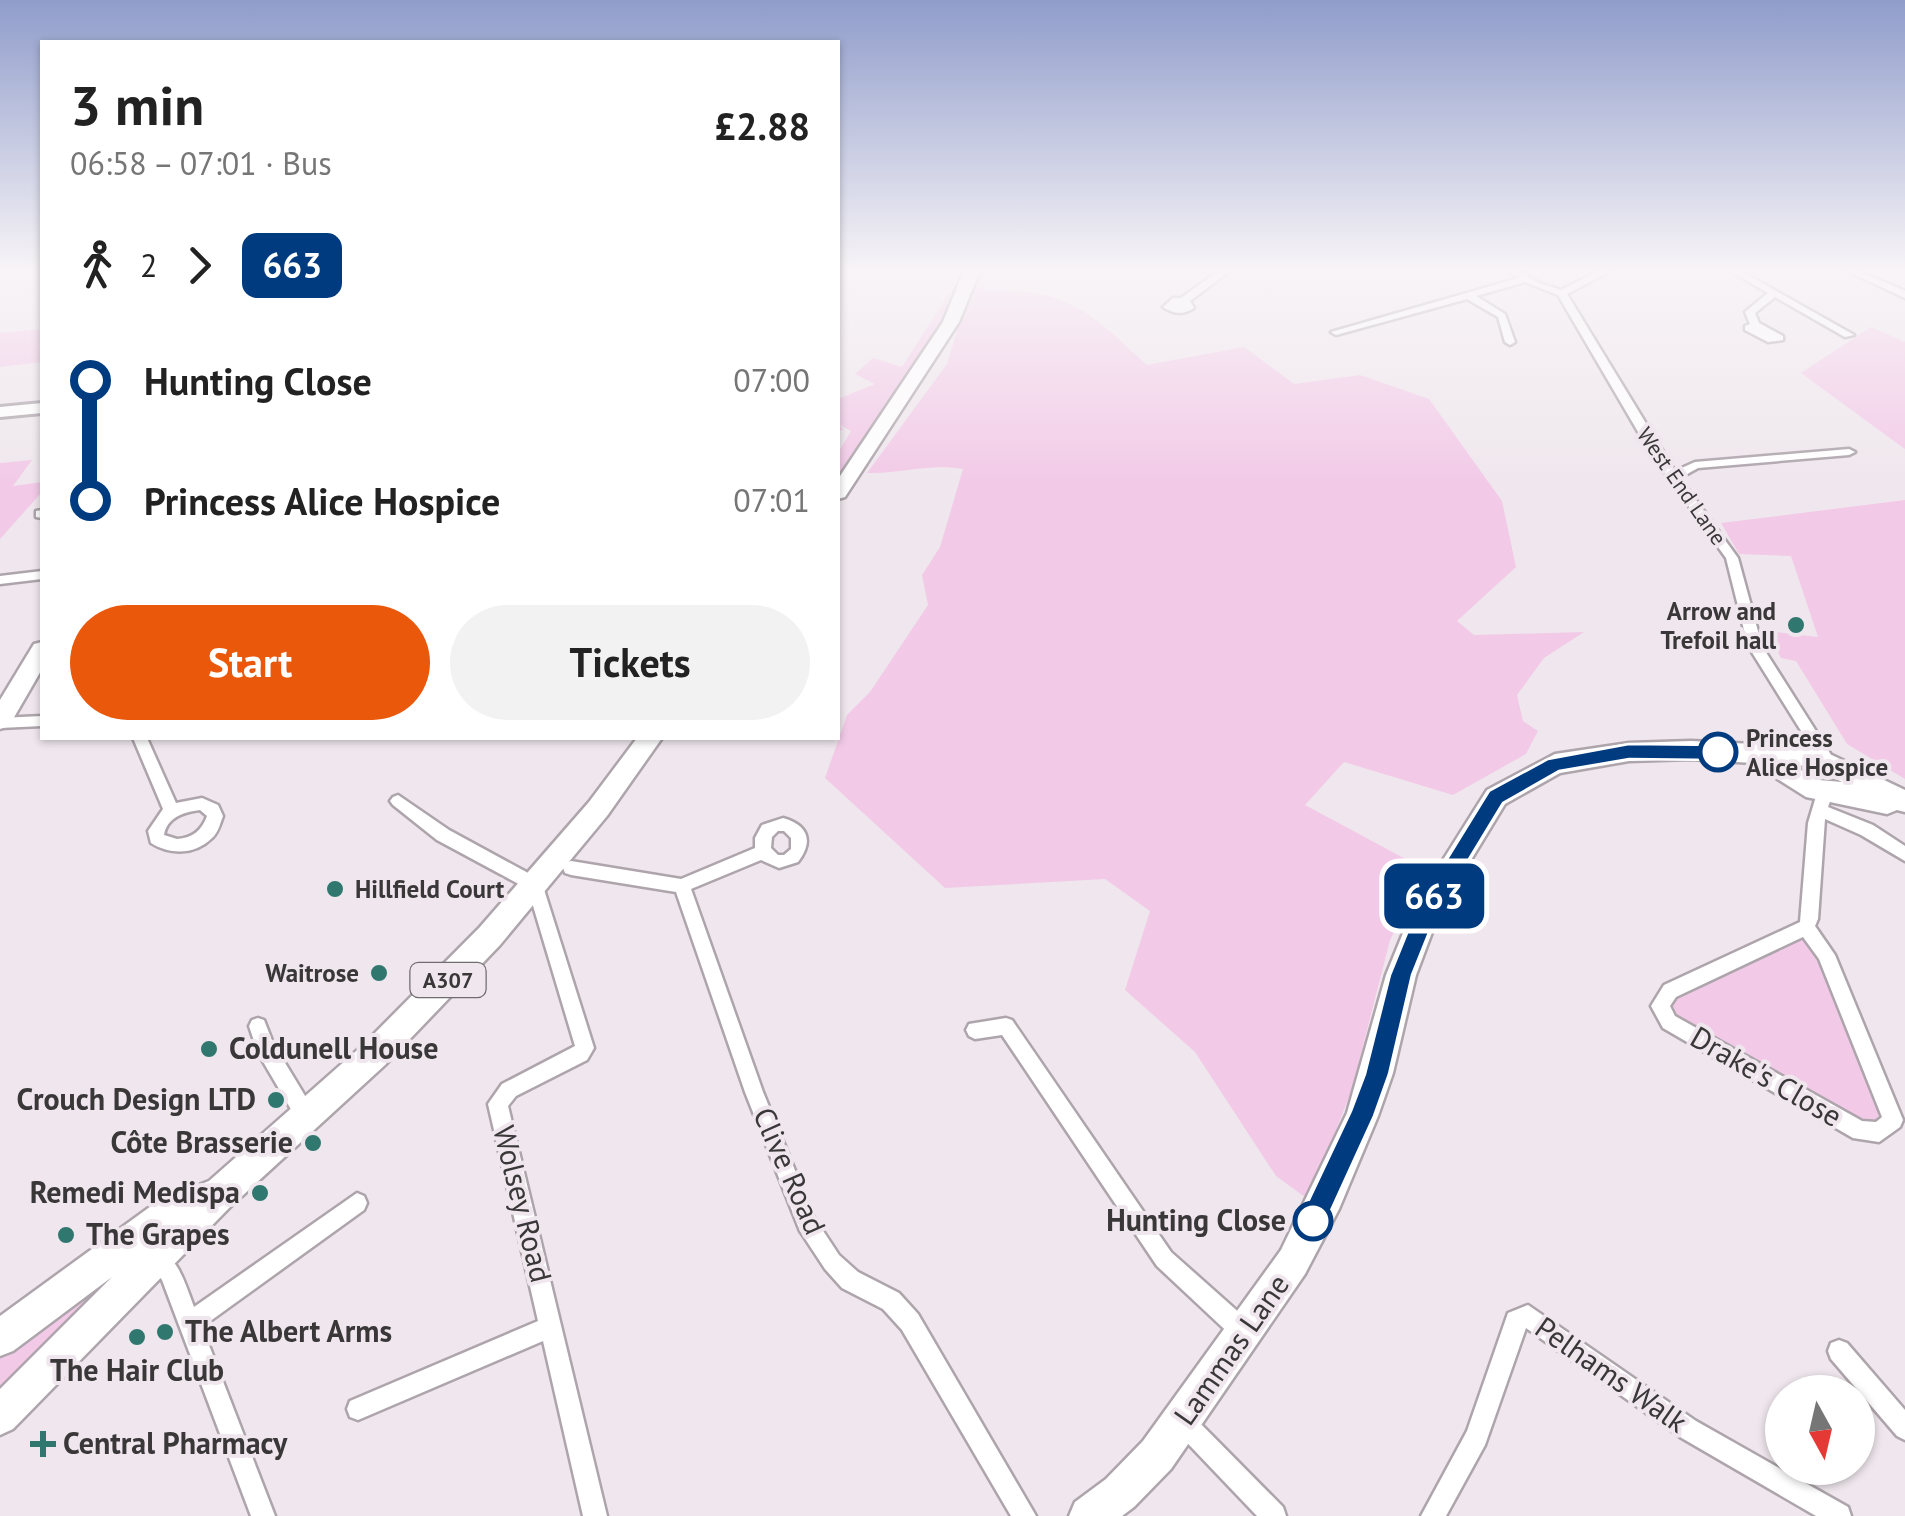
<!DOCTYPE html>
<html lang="en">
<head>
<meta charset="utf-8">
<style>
	:root { --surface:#fff; --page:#f2f2f2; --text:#222; --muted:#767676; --accent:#ea580c }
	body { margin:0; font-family:"PT Sans",sans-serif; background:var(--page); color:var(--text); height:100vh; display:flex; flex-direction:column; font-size:38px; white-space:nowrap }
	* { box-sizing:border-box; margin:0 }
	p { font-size:32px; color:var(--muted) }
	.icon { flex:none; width:55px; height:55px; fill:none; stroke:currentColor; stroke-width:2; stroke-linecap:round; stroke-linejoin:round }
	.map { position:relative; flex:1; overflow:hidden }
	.details { position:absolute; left:40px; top:40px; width:800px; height:700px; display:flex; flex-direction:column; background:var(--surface); border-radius:0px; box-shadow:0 2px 8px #0004 }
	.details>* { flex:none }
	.badge { padding:0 20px; border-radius:15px; font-size:35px; line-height:65px }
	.needle { width:65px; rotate:172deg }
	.tools { position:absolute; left:1765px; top:1375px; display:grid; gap:20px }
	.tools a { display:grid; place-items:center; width:110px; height:110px; border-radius:50%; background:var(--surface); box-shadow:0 2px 8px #0004; font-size:50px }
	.map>.badge { position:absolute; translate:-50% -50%; box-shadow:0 0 0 5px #fff }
	.legs { display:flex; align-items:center; gap:15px; height:110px; padding:0 30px; font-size:32px }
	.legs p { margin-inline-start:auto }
	.summary { display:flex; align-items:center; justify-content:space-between; height:170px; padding:0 30px }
	h1 { font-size:55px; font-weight:800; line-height:75px }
	.button { display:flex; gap:20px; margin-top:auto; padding:20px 30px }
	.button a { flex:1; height:115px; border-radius:60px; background:var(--accent); color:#fff; font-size:40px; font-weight:800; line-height:115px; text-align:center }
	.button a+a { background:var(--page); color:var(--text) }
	ul { padding:0 30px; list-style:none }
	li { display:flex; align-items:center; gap:35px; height:120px; font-size:38px }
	li i { display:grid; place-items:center; width:15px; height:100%; margin:0 12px; background:currentColor }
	li i::after { content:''; width:25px; height:25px; margin:-12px; border:8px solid; border-radius:50%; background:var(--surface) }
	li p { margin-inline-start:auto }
	li:first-child i { background:linear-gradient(#0000 50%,currentColor 0) }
	li:last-child i { background:linear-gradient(currentColor 50%,#0000 0) }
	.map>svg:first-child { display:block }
	.green { fill:#f2cae7 }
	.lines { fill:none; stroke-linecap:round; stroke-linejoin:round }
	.street-casing { stroke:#ada5ab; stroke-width:5 }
	.secondary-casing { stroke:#ada5ab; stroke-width:6 }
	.primary-casing { stroke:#ada5ab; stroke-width:5 }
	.street { fill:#fff; fill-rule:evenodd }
	.secondary { fill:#fff; fill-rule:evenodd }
	.primary { fill:#fff; fill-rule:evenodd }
	.line-1 { fill:#003b80; stroke:#fff; stroke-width:2.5 }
	.poi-dot { fill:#2f776f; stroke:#efe7ed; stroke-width:4 }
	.stop-1-dot { fill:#fff; stroke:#003b80; stroke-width:5 }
	.labels { text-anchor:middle; stroke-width:8; stroke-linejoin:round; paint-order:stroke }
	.far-street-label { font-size:22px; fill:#3a3739; stroke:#efe7ed }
	.shield { fill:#efe7ed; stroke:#706c6f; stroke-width:2.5 }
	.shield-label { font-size:22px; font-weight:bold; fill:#3a3739 }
	.poi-label { font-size:25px; font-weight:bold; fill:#3a3739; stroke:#efe7ed; text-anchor:end }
	.stop-label { font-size:25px; font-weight:bold; fill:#3a3739; stroke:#efe7ed; text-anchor:start }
	.near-poi-label { font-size:30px; font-weight:bold; fill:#3a3739; stroke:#efe7ed; text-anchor:start }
	.near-street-label { font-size:30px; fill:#3a3739; stroke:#efe7ed }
	.near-stop-label { font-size:30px; font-weight:bold; fill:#3a3739; stroke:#efe7ed; text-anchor:end }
</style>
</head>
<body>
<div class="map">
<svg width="1905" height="1516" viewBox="0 0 1905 1516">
	<rect width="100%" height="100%" fill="#efe7ed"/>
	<g class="green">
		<path d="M983,270L984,290C1068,287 1089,312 1147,365L1244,347L1294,384L1360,375L1429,399L1502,501L1516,567L1457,621L1474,635L1584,632L1544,658L1517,695L1523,721L1538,731L1526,754L1453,795L1344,762L1305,805L1426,870L1390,940L1352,1089L1309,1200L1276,1176L1195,1052L1125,990L1150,911L1105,879L945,888L825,778L847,715L870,692L928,605L922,575L940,547L963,469C930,463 899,474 867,473L947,364L971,284Z"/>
		<polygon points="951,290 941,325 838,476 838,453 851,431 840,425 843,430 838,431 838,399 875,384 855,374 873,358 902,367"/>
		<polygon points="1871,327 1905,342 1905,449 1801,373"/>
		<polygon points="42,329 42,362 0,367 0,333"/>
		<polygon points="32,460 13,486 42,482 42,492 0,539 0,463"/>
		<polygon points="1905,500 1905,779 1847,744 1796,661 1781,658 1767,631 1818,637 1791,556 1739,554 1721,523"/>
		<polygon points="1804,935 1812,942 1880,1104 1878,1118 1873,1123 1855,1121 1670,1014 1678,995"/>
		<polygon points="177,1220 0,1397 0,1348"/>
	</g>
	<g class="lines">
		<defs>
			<g id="street">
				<path d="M1220,270H1231L1190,301L1194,308C1184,315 1173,314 1163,307L1173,298H1181Z"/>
				<polygon points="1508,270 1518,270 1539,283 1561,290 1601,270 1612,270 1567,294 1675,471 1695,462 1849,449 1855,452 1849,455 1698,468 1680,478 1738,558 1762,646 1833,758 1836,762 1833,766 1823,766 1748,646 1726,558 1651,454 1558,295 1525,282 1476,296 1505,314 1515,342 1510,345 1505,342 1498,317 1467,299 1336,335 1331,332 1519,278"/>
				<polygon points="1729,270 1739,270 1854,335 1845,337 1775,297 1755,313 1759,323 1783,336 1783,340 1768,342 1745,330 1745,326 1750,324 1745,312 1768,293"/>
				<polygon points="1845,270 1857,270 1905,291 1905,298"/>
				<polygon points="42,510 42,518 36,517 36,511"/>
				<polygon points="42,571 42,579 0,584 0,576"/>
				<polygon points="42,716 42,726 0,728 0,718"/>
				<path d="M133,738H147L176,803L202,798L218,805L223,816C220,824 218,833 212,838C195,855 170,855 151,843L148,831L163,809ZM200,810L207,816C202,830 193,838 177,839L164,835C167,817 184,812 200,810Z"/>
				<path d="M1825,787L1830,789L1833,793L1828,807L1873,825L1905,846V861L1861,835L1825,819L1818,919L1815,926L1835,955L1903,1120L1900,1127L1879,1142L1853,1138L1663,1028L1651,1006L1664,985L1800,922L1808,823L1817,793L1820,789ZM1803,937L1819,959L1882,1117L1876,1122L1862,1121L1675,1016L1670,1006L1676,997Z"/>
				<polygon points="398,795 449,830 541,880 594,1048 587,1060 516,1096 508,1106 607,1516 583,1516 543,1341 358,1420 350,1417 347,1409 350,1401 538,1321 488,1104 502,1084 575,1046 528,889 437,840 393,805 390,801 393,797"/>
				<path d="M783,818C808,825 814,841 798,862L779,868L761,860L691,889L763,1092L814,1217L839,1255L858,1272L899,1293L918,1314L1036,1516H1011L902,1330L883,1309L842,1288L825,1269L800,1231L745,1092L676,892L571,875L565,873L563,868L565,863L571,861L681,879L755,848V838L762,825ZM778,831H784L791,838V849L784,855H778L771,848L772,837Z"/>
				<polygon points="258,1018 264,1020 273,1043 313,1109 316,1116 313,1123 306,1125 299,1123 258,1053 249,1026 252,1020"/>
				<polygon points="1006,1018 1012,1020 1171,1252 1252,1324 1255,1332 1252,1340 1244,1343 1236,1340 1157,1266 1002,1035 975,1039 969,1036 966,1030 969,1024"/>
				<path d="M357,1193L364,1196L367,1203L364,1210L202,1327L275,1516H251L162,1280L146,1257L149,1250L156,1247C179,1258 185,1284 194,1307Z"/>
				<polygon points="1528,1305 1696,1421 1848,1507 1851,1516 1816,1516 1680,1437 1526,1328 1485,1445 1446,1516 1421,1516 1467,1431 1508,1313"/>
				<polygon points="1839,1340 1847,1343 1905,1410 1905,1440 1897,1436 1831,1359 1828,1351 1831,1343"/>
				<polygon points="1182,1410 1190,1413 1283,1507 1286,1516 1257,1516 1174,1429 1171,1421 1174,1413"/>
			</g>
			<polygon id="secondary" points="42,403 42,413 0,417 0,407"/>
			<g id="primary">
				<polygon points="964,270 980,270 959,322 845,497 838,499 838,479 943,322"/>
				<polygon points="42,642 42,669 9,726 0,729 0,700 34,644"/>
				<polygon points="637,738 662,738 607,816 500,945 385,1065 229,1208 13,1429 0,1435 0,1389 112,1277 13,1351 0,1356 0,1316 158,1201 209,1181 363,1045 480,927 589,802"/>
				<path d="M1691,741L1815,747L1905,790V812L1897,810L1887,814L1806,797L1752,763L1691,759L1629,761L1560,773L1505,804L1440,911L1416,975L1393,1073L1378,1116L1339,1209L1305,1274L1171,1469L1134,1507L1122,1516H1069L1075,1502L1106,1479L1143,1441L1281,1250L1347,1113L1386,975L1414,906L1487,790L1555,754L1629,743ZM1792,765L1811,766L1842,782L1819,780Z"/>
			</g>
		</defs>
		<use href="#street" class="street-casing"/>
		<use href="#secondary" class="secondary-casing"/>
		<use href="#primary" class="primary-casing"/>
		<use href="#street" class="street"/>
		<use href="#secondary" class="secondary"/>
		<use href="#primary" class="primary"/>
	</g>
	<linearGradient id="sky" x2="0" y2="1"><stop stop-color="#909dcb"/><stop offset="0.56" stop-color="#f8f4f7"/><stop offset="1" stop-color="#f8f4f7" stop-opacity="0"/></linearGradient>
	<rect width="1905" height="482" fill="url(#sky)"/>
	<polygon class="line-1" points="1629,744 1718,745 1728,752 1718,760 1629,759 1559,771 1503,803 1438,910 1412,975 1389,1074 1374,1116 1322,1230 1313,1234 1303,1230 1299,1221 1351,1111 1365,1074 1390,975 1418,906 1489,791 1548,759"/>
	<g class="poi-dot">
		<circle cx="1796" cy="625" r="10"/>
		<circle cx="335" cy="889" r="10"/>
		<circle cx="379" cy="973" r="10"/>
		<circle cx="209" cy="1049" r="10"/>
		<circle cx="276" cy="1100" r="10"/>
		<circle cx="313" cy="1143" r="10"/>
		<circle cx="260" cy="1193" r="10"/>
		<circle cx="66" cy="1235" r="10"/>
		<circle cx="165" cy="1332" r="10"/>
		<circle cx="137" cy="1337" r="10"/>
		<path d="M38 1429h10v10h10v10h-10v10h-10v-10h-10v-10h10z"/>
	</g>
	<g class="stop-1-dot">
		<circle cx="1718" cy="752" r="18"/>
		<circle cx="1313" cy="1221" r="18"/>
	</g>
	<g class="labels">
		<g class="far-street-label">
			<text transform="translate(1682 486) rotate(55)" y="8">West End Lane</text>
		</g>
		<rect class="shield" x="410.5" y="963" width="75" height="34" rx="8"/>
		<g class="shield-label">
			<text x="448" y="988">A307</text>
		</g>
		<g class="poi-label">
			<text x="1776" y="620">Arrow and<tspan x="1776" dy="29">Trefoil hall</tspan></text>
			<text x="355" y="898" text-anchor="start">Hillfield Court</text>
			<text x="359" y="982">Waitrose</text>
		</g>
		<g class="stop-label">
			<text x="1746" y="747">Princess<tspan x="1746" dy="29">Alice Hospice</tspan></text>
		</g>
		<g class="near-poi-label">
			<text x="229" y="1059">Coldunell House</text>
			<text x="256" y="1110" text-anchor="end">Crouch Design LTD</text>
			<text x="293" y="1153" text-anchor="end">Côte Brasserie</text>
			<text x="240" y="1203" text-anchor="end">Remedi Medispa</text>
			<text x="86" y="1245">The Grapes</text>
			<text x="185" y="1342">The Albert Arms</text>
			<text x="137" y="1381" text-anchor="middle">The Hair Club</text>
			<text x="63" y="1454">Central Pharmacy</text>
		</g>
		<g class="near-street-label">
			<text transform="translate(1766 1077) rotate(30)" y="10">Drake's Close</text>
			<text transform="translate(789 1171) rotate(66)" y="10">Clive Road</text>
			<text transform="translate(522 1204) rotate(76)" y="10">Wolsey Road</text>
			<text transform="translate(1232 1350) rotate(-55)" y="10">Lammas Lane</text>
			<text transform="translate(1611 1375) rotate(35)" y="10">Pelhams Walk</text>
		</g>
		<g class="near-stop-label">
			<text x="1286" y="1231">Hunting Close</text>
		</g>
	</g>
</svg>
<div class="tools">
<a><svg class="needle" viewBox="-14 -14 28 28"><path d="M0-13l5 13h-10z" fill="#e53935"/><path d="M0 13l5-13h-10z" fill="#767676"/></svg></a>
</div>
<b class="badge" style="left:1434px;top:896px;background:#003b80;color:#fff">663</b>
<section class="details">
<div class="summary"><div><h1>3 min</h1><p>06:58 – 07:01 · Bus</p></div><b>£2.88</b></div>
<div class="legs"><svg class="icon" aria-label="walk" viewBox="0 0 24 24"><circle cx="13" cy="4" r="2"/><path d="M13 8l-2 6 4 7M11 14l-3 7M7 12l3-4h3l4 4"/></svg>2<svg class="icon" aria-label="forward" viewBox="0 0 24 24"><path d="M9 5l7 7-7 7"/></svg><b class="badge" style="background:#003b80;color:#fff">663</b></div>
<ul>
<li><i style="color:#003b80"></i><b>Hunting Close</b><p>07:00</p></li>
<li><i style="color:#003b80"></i><b>Princess Alice Hospice</b><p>07:01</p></li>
</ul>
<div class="button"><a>Start</a><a>Tickets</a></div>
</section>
</div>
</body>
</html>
